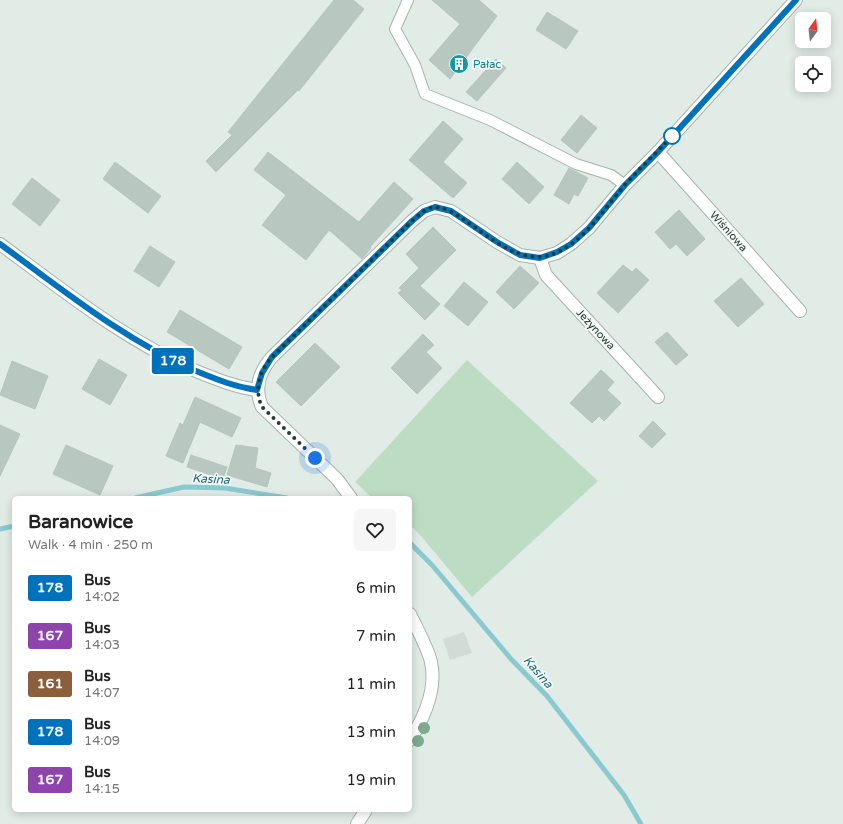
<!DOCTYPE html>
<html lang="en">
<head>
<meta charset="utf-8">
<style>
	:root { --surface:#fff; --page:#f6f6f6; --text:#222; --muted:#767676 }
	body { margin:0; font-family:"Varela Round",sans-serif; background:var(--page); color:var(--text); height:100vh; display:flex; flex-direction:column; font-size:15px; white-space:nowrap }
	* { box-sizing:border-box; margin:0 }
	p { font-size:13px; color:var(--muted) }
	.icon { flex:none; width:22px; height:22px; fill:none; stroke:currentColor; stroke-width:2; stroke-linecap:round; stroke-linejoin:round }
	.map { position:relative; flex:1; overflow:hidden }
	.details { position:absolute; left:12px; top:496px; width:400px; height:316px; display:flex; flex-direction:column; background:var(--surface); border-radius:6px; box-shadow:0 2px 10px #0003 }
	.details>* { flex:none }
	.badge { padding:0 8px; border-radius:3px; font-size:14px; line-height:26px }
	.needle { width:26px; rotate:15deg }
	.controls { position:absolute; left:795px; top:12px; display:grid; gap:8px }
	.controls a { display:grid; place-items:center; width:36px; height:36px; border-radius:6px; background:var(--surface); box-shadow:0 2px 10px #0003; font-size:20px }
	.you { position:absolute; width:20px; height:20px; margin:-10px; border:3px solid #fff; border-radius:50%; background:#1a73e8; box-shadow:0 0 0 6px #1a73e833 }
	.map>.badge { position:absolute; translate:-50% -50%; box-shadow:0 0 0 2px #fff }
	.round { display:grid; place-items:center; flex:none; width:42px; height:42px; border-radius:6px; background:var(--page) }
	.summary { display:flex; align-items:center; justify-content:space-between; height:68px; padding:0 16px }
	h1 { font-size:19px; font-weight:700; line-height:30px }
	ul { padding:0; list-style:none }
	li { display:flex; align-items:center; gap:12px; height:48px; padding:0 16px }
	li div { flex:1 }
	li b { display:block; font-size:15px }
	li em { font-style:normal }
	li .badge { min-width:44px; font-weight:700; text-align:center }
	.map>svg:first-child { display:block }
	.built { fill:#d1dcd6 }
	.green { fill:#bcddc3 }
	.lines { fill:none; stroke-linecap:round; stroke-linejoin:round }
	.stream { stroke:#8bc9d1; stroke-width:5 }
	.building { fill:#b8c7c0; stroke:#b5c6be }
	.lane-casing { stroke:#a5b4ae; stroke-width:12 }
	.street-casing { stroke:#a5b4ae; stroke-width:14 }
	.lane { stroke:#fff; stroke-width:10 }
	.street { stroke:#fff; stroke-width:12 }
	.tree { fill:#7eaa8e }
	.line-casing { stroke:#fff; stroke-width:9 }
	.line { stroke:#0072bc; stroke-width:6 }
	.walk { stroke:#223d35; stroke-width:4; stroke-dasharray:0 7.2 }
	.stop-dot { fill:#fff; stroke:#0072bc; stroke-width:2 }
	.labels { text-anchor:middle; stroke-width:3.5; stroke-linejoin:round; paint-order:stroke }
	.culture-label { font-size:11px; fill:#0d838f; stroke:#f3f9f6; text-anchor:start }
	.street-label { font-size:11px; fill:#223d35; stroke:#f3f9f6 }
	.water-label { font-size:12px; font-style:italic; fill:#1d6d79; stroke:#f3f9f6 }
</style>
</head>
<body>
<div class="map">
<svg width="843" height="824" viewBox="0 0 843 824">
	<rect width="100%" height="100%" fill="#e2ece7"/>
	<polygon class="built" points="464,632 472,653 450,660 443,639"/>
	<polygon class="green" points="467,360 598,481 472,597 420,535 410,525 410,498 372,498 355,482"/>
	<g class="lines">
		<g class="stream">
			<polyline points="135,498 184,487 225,488 287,498"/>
			<polyline points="0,529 14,526"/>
			<polyline points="410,543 432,565 511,659 547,696 624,795 641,824"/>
		</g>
	</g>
	<g class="building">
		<polygon points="334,0 353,0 364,9 299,91 298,90 216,172 206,161 232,135 228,132"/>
		<polygon points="432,0 479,0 497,16 450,79 429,60 460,24"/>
		<polygon points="547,12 578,31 566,49 536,30"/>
		<polygon points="496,59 506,68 477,101 466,92"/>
		<polygon points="581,115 597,128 577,153 561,140"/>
		<polygon points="443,121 463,139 443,162 467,183 453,198 409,160"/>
		<polygon points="268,152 359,222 394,182 413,199 370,247 371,248 362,259 329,230 306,260 262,225 286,195 254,170"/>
		<polygon points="115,162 161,196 148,213 103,179"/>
		<polygon points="517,162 544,187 529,204 502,179"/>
		<polygon points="569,168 588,178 578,196 574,194 569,204 554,195"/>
		<polygon points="32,178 60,200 40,226 12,204"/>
		<polygon points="679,210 705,239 687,256 676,244 670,249 655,232"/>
		<polygon points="433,227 456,250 420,286 440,304 425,320 398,293 402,290 399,288 419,268 406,254"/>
		<polygon points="150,246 175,262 159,287 134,271"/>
		<polygon points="623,265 632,272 636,268 649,280 618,313 597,293"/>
		<polygon points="520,266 539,283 514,309 496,292"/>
		<polygon points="741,278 764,304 738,327 714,301"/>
		<polygon points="464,282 488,302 468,326 444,306"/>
		<polygon points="180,310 242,347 229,369 167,332"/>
		<polygon points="667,332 688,355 676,365 655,342"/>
		<polygon points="423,334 434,345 426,352 442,368 417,394 391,368"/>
		<polygon points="315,343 340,367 301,406 276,382"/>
		<polygon points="99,359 127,375 110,405 82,389"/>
		<polygon points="12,361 48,376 35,409 0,395"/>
		<polygon points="601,370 614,382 607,390 621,403 604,421 599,416 592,423 570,403"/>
		<polygon points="195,397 241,418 232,437 200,422 183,463 166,456 180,423 183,425"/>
		<polygon points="653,421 666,434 652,448 639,436"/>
		<polygon points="0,425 20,434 0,476"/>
		<polygon points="66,445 113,466 100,495 53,474"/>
		<polygon points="236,445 258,448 255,468 271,473 267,487 227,475"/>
		<polygon points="191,455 227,467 223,479 187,467"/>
	</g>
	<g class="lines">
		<defs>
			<polyline id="lane" points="408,0 395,29 415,65 425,94 490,120 576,164 611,175 625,185"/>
			<g id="street">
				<polyline points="658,152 800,311"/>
				<path d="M0,244C63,290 124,340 196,371C216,379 235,387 257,390"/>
				<polyline points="540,258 546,275 658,397"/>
				<path d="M351,498L337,479L262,407C254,389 259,372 272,357L412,221L424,211L435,207L451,211L497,242L520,255L540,258L557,253L571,244L589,228L625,185L658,152L796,0"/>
				<path d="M410,614C416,627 428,648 431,662C437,689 424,718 410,740"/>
				<polyline points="357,824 366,810"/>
			</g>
		</defs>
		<use href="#lane" class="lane-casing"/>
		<use href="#street" class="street-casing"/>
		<use href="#lane" class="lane"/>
		<use href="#street" class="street"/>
	</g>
	<g class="tree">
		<circle cx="424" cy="728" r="6"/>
		<circle cx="418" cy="741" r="6"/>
	</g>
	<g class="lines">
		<defs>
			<path id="line" d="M0,244C63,290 124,340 196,371C216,379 235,387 257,390L262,373L272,357L412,221L424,211L435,207L451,211L497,242L520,255L540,258L557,252L571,244L589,228L625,185L658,152L796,0"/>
		</defs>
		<use href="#line" class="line-casing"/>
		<use href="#line" class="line"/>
		<path class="walk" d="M315,458L262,407C254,389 259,372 272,357L412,221C418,216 427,207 435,207C445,207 455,214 463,219C490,237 523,269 558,252C586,239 604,209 624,186C639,169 657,152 672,136"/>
	</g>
	<defs>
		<symbol id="building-disc" viewBox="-11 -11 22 22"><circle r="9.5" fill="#0f9aa8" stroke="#f3f9f6"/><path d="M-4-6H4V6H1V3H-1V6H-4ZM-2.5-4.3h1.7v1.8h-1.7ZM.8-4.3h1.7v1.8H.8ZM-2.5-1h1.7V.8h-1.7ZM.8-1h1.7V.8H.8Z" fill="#fff"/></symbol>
	</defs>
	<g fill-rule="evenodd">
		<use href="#building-disc" x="448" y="53" width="22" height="22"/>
	</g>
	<circle class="stop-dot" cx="672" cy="136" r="8"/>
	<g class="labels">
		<g class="culture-label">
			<text x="473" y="68">Pałac</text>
		</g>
		<g class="street-label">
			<text transform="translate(729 231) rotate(48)" y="4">Wiśniowa</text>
			<text transform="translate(596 329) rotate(47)" y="4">Jeżynowa</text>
		</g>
		<g class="water-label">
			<text transform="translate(211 479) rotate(3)" y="4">Kasina</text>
			<text transform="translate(538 672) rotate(49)" y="4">Kasina</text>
		</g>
	</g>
</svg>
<div class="controls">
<a><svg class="needle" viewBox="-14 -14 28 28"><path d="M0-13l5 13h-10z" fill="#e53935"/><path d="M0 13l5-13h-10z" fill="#767676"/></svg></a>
<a><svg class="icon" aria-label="locate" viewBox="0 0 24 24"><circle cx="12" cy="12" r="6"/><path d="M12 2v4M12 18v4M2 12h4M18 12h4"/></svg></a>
</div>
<div class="you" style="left:315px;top:458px"></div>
<b class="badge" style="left:173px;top:361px;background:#0072bc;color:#fff">178</b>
<section class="details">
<div class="summary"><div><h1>Baranowice</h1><p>Walk · 4 min · 250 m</p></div><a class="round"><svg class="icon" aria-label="heart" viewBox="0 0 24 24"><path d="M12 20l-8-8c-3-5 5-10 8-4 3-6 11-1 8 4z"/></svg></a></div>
<ul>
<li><span class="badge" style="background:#0072bc;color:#fff">178</span><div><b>Bus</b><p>14:02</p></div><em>6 min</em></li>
<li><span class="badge" style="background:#8e44ad;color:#fff">167</span><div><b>Bus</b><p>14:03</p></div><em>7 min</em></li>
<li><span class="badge" style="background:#8b5e3c;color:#fff">161</span><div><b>Bus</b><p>14:07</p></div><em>11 min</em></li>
<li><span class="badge" style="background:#0072bc;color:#fff">178</span><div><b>Bus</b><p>14:09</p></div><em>13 min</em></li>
<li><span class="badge" style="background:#8e44ad;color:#fff">167</span><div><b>Bus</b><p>14:15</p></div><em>19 min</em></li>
</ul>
</section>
</div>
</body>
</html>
